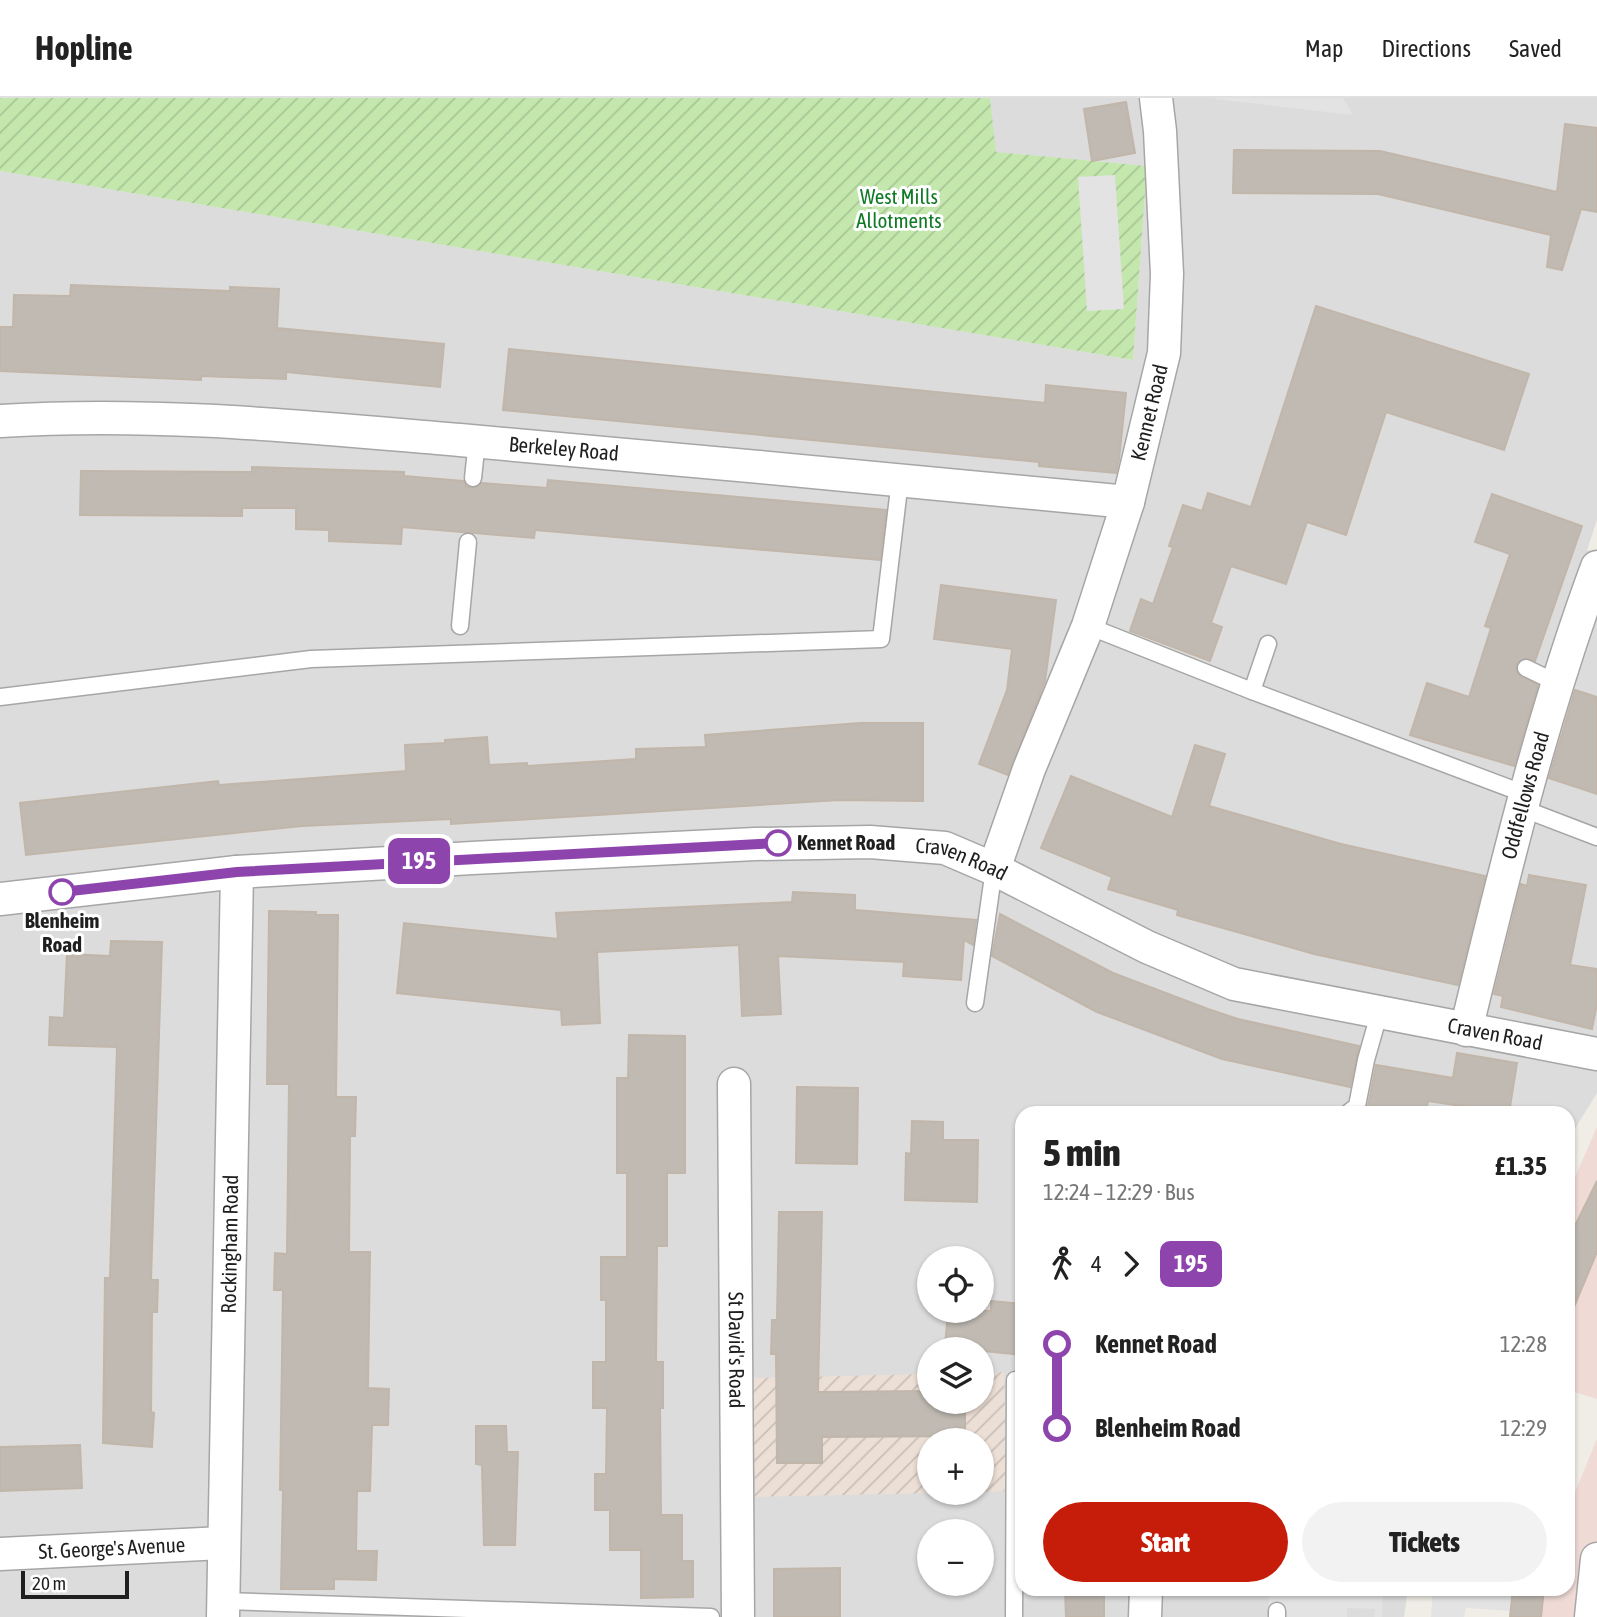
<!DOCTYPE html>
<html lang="en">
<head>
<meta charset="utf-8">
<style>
	:root { --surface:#fff; --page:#f2f2f2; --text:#222; --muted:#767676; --line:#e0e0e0; --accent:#c51d09 }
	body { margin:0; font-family:"Asap Condensed",sans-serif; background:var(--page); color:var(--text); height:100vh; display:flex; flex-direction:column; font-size:26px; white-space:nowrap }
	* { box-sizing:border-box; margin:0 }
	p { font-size:23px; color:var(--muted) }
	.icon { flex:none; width:38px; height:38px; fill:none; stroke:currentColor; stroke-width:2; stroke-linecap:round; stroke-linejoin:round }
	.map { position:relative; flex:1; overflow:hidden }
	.side { position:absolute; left:1015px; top:1008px; width:560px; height:490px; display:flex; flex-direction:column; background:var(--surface); border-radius:21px; box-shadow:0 2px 5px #0004 }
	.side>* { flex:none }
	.badge { padding:0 14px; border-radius:10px; font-size:24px; line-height:46px }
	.buttons { position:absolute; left:917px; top:1148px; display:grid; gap:14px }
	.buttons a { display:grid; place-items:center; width:77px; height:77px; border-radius:50%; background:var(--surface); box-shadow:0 2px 5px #0004; font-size:35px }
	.scale { position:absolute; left:21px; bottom:18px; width:108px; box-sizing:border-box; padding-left:7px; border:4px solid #1f1f1f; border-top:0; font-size:19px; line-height:24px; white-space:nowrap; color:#1f1f1f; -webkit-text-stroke:5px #fff; paint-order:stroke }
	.map>.badge { position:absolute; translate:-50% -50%; box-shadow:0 0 0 4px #fff }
	.legs { display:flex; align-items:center; gap:10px; height:77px; padding:0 28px; font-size:23px }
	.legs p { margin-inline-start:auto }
	.headline { display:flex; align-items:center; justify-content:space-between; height:119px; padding:0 28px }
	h1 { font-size:38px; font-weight:800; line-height:52px }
	.action { display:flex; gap:14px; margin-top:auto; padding:14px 28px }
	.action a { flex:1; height:80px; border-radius:42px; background:var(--accent); color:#fff; font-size:28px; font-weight:800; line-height:80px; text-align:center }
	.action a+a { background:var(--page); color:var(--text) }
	ul { padding:0 28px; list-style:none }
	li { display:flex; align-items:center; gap:24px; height:84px; font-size:26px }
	li i { display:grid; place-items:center; width:10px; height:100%; margin:0 9px; background:currentColor }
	li i::after { content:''; width:18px; height:18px; margin:-9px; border:5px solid; border-radius:50%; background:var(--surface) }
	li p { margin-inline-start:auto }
	li:first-child i { background:linear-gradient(#0000 50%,currentColor 0) }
	li:last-child i { background:linear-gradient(currentColor 50%,#0000 0) }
	header { display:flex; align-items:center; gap:42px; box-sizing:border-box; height:98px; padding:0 35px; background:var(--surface); border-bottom:2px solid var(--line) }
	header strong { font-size:33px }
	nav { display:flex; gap:38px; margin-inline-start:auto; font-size:24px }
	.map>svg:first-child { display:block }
	.residential { fill:#dddcdc; fill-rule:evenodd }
	.commercial { fill:#efdad6 }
	.military { fill:url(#military-furrows) }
	.garden { fill:url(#garden-furrows) }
	.parking { fill:#e3e3e3 }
	.building { fill:#c0bab3; stroke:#c1b6a9; stroke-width:2 }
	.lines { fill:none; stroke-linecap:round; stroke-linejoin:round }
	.service-casing { stroke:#a6a6a6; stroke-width:19 }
	.minor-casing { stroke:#a6a6a6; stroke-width:35 }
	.service { stroke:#fff; stroke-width:16 }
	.minor { stroke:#fff; stroke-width:32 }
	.line-1-casing { stroke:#fff; stroke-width:16 }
	.line-1 { stroke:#8e44ad; stroke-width:10 }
	.stop-1-dot { fill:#fff; stroke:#8e44ad; stroke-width:3.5 }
	.labels { text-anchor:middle; stroke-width:6; stroke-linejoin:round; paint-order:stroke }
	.park-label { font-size:21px; fill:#117a25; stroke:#fff }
	.street-label { font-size:21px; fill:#1f1f1f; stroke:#fff }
	.stop-label { font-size:21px; font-weight:bold; fill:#1f1f1f; stroke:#fff; text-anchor:start }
</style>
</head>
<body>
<header>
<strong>Hopline</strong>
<nav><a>Map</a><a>Directions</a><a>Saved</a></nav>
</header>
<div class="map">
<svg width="1597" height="1519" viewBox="0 0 1597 1519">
	<defs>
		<pattern id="military-furrows" width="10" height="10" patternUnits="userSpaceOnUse" patternTransform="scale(1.75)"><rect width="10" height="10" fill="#ecdfd6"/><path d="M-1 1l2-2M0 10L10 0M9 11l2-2" fill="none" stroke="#cabfb7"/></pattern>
		<pattern id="garden-furrows" width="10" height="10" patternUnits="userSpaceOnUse" patternTransform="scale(1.75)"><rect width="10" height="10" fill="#c4e7ae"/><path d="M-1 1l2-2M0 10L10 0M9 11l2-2" fill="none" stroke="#a8c695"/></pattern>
	</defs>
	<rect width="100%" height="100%" fill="#efede6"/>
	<path class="residential" d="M990,0H1597V422L1587,452L1597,455V995L1568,1042V1015H1022V1491H1408L1404,1519H0V73L1133,262L1147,68L995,54ZM929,1160H982V1213H929ZM929,1251H982V1304H929ZM929,1342H982V1395H929ZM929,1433H982V1486H929Z"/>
	<g class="commercial">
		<polygon points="1597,1029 1597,1301 1568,1292 1568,1095"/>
		<polygon points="1597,1341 1597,1519 1523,1519 1535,1491 1568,1491 1568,1411"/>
	</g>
	<polygon class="military" points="1004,1274 1007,1393 982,1394 982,1342 929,1342 929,1395 937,1395 755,1399 752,1280 929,1276 929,1304 982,1304 982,1275"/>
	<polygon class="garden" points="0,0 990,0 996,54 1147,68 1133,262 0,73"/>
	<g class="parking">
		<polygon points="1215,0 1343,0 1353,17 1215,1"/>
		<polygon points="1115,77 1124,211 1087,213 1078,79"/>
		<polygon points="1269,1491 1383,1491 1382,1519 1374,1519 1375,1511 1347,1510 1347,1519 1268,1519"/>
		<polygon points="1433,1491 1514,1491 1512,1513 1466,1510 1464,1519 1431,1519"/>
	</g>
	<g class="building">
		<polygon points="1126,4 1135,55 1092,63 1084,11"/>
		<polygon points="1565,26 1597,30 1597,114 1581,111 1562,172 1547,169 1551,137 1378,96 1233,95 1234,52 1380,53 1557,94"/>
		<polygon points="71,187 230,193 230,189 279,191 277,230 444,246 440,289 286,274 286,281 201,278 201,282 0,273 0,229 13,229 14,197 70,198"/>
		<polygon points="1316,208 1529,276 1504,352 1386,314 1346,437 1307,424 1286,486 1231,468 1211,525 1222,529 1210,563 1130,533 1141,501 1153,506 1173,449 1169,448 1183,407 1202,413 1208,395 1251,409"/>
		<polygon points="509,251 1045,305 1046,287 1126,295 1119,361 1116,375 1039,368 1039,364 503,312"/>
		<polygon points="252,369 404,374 404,378 463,383 466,388 473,390 482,385 547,390 548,382 886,412 880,462 535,432 534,440 402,429 401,446 329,443 329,432 296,431 296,410 242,410 242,418 80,417 81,373 252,374"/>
		<polygon points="1492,396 1582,428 1535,563 1525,560 1516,566 1518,576 1538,587 1514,668 1410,637 1427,585 1469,599 1491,530 1485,528 1510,456 1475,444"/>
		<polygon points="941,487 1056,502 1045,583 1008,677 979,666 1007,592 1012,551 934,541"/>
		<polygon points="1575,592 1597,599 1597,696 1549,680"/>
		<polygon points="860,625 923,625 923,703 839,702 451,726 451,721 302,728 26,757 20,705 218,683 219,687 406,673 405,647 445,645 445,642 487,639 489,667 527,665 527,668 636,661 636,651 706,649 705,637"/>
		<polygon points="1195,647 1225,656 1209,708 1341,746 1485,778 1458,887 1314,856 1177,817 1178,812 1108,791 1112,779 1041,750 1071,678 1172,719"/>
		<polygon points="1529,777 1586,787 1570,867 1597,871 1597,906 1592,931 1501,909 1503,898 1494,896 1521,786 1527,788"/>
		<polygon points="793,794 855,797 855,812 976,822 973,847 964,842 961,882 903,878 904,864 778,858 781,916 742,918 739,847 597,854 600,925 562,927 561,912 397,895 404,825 558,841 556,815 792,804"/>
		<polygon points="269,813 316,814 316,817 338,817 336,999 356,999 355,1038 350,1038 349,1154 370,1154 368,1290 389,1291 388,1327 372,1327 370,1393 357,1393 356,1453 377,1453 376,1482 334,1481 334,1491 281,1491 283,1392 280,1392 283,1192 274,1192 275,1155 287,1156 289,986 267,986"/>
		<polygon points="1000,816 1113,875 1208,911 1238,921 1359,948 1350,989 1222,961 1097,914 992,858"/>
		<polygon points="111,843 162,844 151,1182 158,1182 157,1214 152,1214 151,1314 154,1315 152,1349 103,1345 105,1180 110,1180 117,949 49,947 50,919 64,920 67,856 110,858"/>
		<polygon points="629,937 685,938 685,1075 667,1075 667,1148 657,1148 656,1264 663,1264 663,1310 660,1310 661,1417 682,1417 682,1463 693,1463 693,1499 641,1500 641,1452 610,1452 610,1412 595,1412 595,1376 606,1376 607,1310 593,1310 593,1264 606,1264 606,1202 601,1202 601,1159 627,1159 627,1075 617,1075 617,980 628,980"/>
		<polygon points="1457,955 1517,965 1509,1015 1428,1003 1426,1015 1406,1015 1368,1008 1376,967 1453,980"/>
		<polygon points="797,989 858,990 857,1066 796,1065"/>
		<polygon points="912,1023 943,1024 943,1042 978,1042 977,1104 905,1102 906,1055 911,1056"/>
		<polygon points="1597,1083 1597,1154 1568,1223 1568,1142"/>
		<polygon points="779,1114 822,1114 818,1294 929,1293 929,1304 965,1304 965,1338 822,1339 822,1365 777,1365 776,1256 771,1256 772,1222 777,1222"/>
		<polygon points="991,1203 1022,1206 1022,1257 945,1249 948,1213 991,1213"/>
		<polygon points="476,1328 506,1328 507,1354 518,1354 515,1447 484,1447 482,1367 476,1366"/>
		<polygon points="80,1347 82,1390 0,1393 0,1349"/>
		<polygon points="840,1470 840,1519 774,1519 774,1471"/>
		<polygon points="1065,1491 1104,1491 1104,1519 1066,1519"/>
		<polygon points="1513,1491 1544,1491 1541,1519 1510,1519"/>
	</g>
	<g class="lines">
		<defs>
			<g id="service">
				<polyline points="473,380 477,343"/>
				<polyline points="460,528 468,444"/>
				<polyline points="1088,528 1252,593 1525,696"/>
				<polyline points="1526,570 1557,585"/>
				<polyline points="1252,593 1268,546"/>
				<polyline points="0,599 311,561 881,541 900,382"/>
				<polyline points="1521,710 1597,739"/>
				<polyline points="975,905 994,771"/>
				<polyline points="1348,1015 1357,1008 1366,962 1379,916"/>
				<polyline points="224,1503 711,1519"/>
				<polyline points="1014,1519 1015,1282"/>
				<polyline points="1277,1519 1277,1513"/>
			</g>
			<g id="minor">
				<path id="s1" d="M0,323C156,313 305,329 460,342C683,361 905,383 1128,404"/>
				<path id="s2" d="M994,771L1029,671L1088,528L1128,404L1164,255L1167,176L1160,33L1156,0"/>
				<path id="s3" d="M0,801L237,774L472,760L755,746L870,744L945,750L994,771L1147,849L1234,886L1597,956"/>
				<path id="s4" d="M1466,932C1504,776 1541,620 1597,469"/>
				<path id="s5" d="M734,986L738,1519"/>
				<path id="s6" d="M0,1456L223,1445"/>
				<path id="s7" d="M223,1519L237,774"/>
				<polyline points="1145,1519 1146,1491"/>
				<polyline points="1591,1519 1597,1461"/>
			</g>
		</defs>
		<use href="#service" class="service-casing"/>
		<use href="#minor" class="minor-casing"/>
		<use href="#service" class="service"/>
		<use href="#minor" class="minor"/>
	</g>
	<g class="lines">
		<defs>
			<polyline id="line-1" points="62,794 237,774 778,745"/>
		</defs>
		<use href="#line-1" class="line-1-casing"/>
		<use href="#line-1" class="line-1"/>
	</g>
	<g class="stop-1-dot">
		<circle cx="778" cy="745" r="12"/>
		<circle cx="62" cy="794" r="12"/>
	</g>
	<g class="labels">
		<g class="park-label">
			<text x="899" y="106">West Mills<tspan x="899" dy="24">Allotments</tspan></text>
		</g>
		<g class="street-label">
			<text dy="7" stroke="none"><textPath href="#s2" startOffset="483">Kennet Road</textPath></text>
			<text dy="7" stroke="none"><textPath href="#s1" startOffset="565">Berkeley Road</textPath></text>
			<text dy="7" stroke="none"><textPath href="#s4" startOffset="242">Oddfellows Road</textPath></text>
			<text dy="7" stroke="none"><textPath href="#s3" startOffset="966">Craven Road</textPath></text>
			<text dy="7" stroke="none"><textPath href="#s3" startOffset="1533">Craven Road</textPath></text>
			<text dy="7" stroke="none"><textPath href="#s7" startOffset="373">Rockingham Road</textPath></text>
			<text dy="7" stroke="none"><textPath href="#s5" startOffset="266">St David's Road</textPath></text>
			<text dy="7" stroke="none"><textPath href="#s6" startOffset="112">St. George's Avenue</textPath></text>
		</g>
		<g class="stop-label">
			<text x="797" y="752">Kennet Road</text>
			<text x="62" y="830" text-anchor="middle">Blenheim<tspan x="62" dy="24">Road</tspan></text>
		</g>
	</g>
</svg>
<div class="buttons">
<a><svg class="icon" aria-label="locate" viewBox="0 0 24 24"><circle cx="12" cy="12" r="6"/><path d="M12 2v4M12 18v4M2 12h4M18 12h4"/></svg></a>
<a><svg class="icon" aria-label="layers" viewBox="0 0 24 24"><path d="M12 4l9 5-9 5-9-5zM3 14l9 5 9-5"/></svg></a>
<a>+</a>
<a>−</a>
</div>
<div class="scale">20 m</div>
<b class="badge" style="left:419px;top:763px;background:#8e44ad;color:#fff">195</b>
<section class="side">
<div class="headline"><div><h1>5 min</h1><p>12:24 – 12:29 · Bus</p></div><b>£1.35</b></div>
<div class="legs"><svg class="icon" aria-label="walk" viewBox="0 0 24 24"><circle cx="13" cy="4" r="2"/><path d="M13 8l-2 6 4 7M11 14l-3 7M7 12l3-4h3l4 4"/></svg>4<svg class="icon" aria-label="forward" viewBox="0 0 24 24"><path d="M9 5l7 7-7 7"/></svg><b class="badge" style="background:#8e44ad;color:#fff">195</b></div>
<ul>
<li><i style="color:#8e44ad"></i><b>Kennet Road</b><p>12:28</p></li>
<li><i style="color:#8e44ad"></i><b>Blenheim Road</b><p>12:29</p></li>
</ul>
<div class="action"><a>Start</a><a>Tickets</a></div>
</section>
</div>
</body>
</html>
